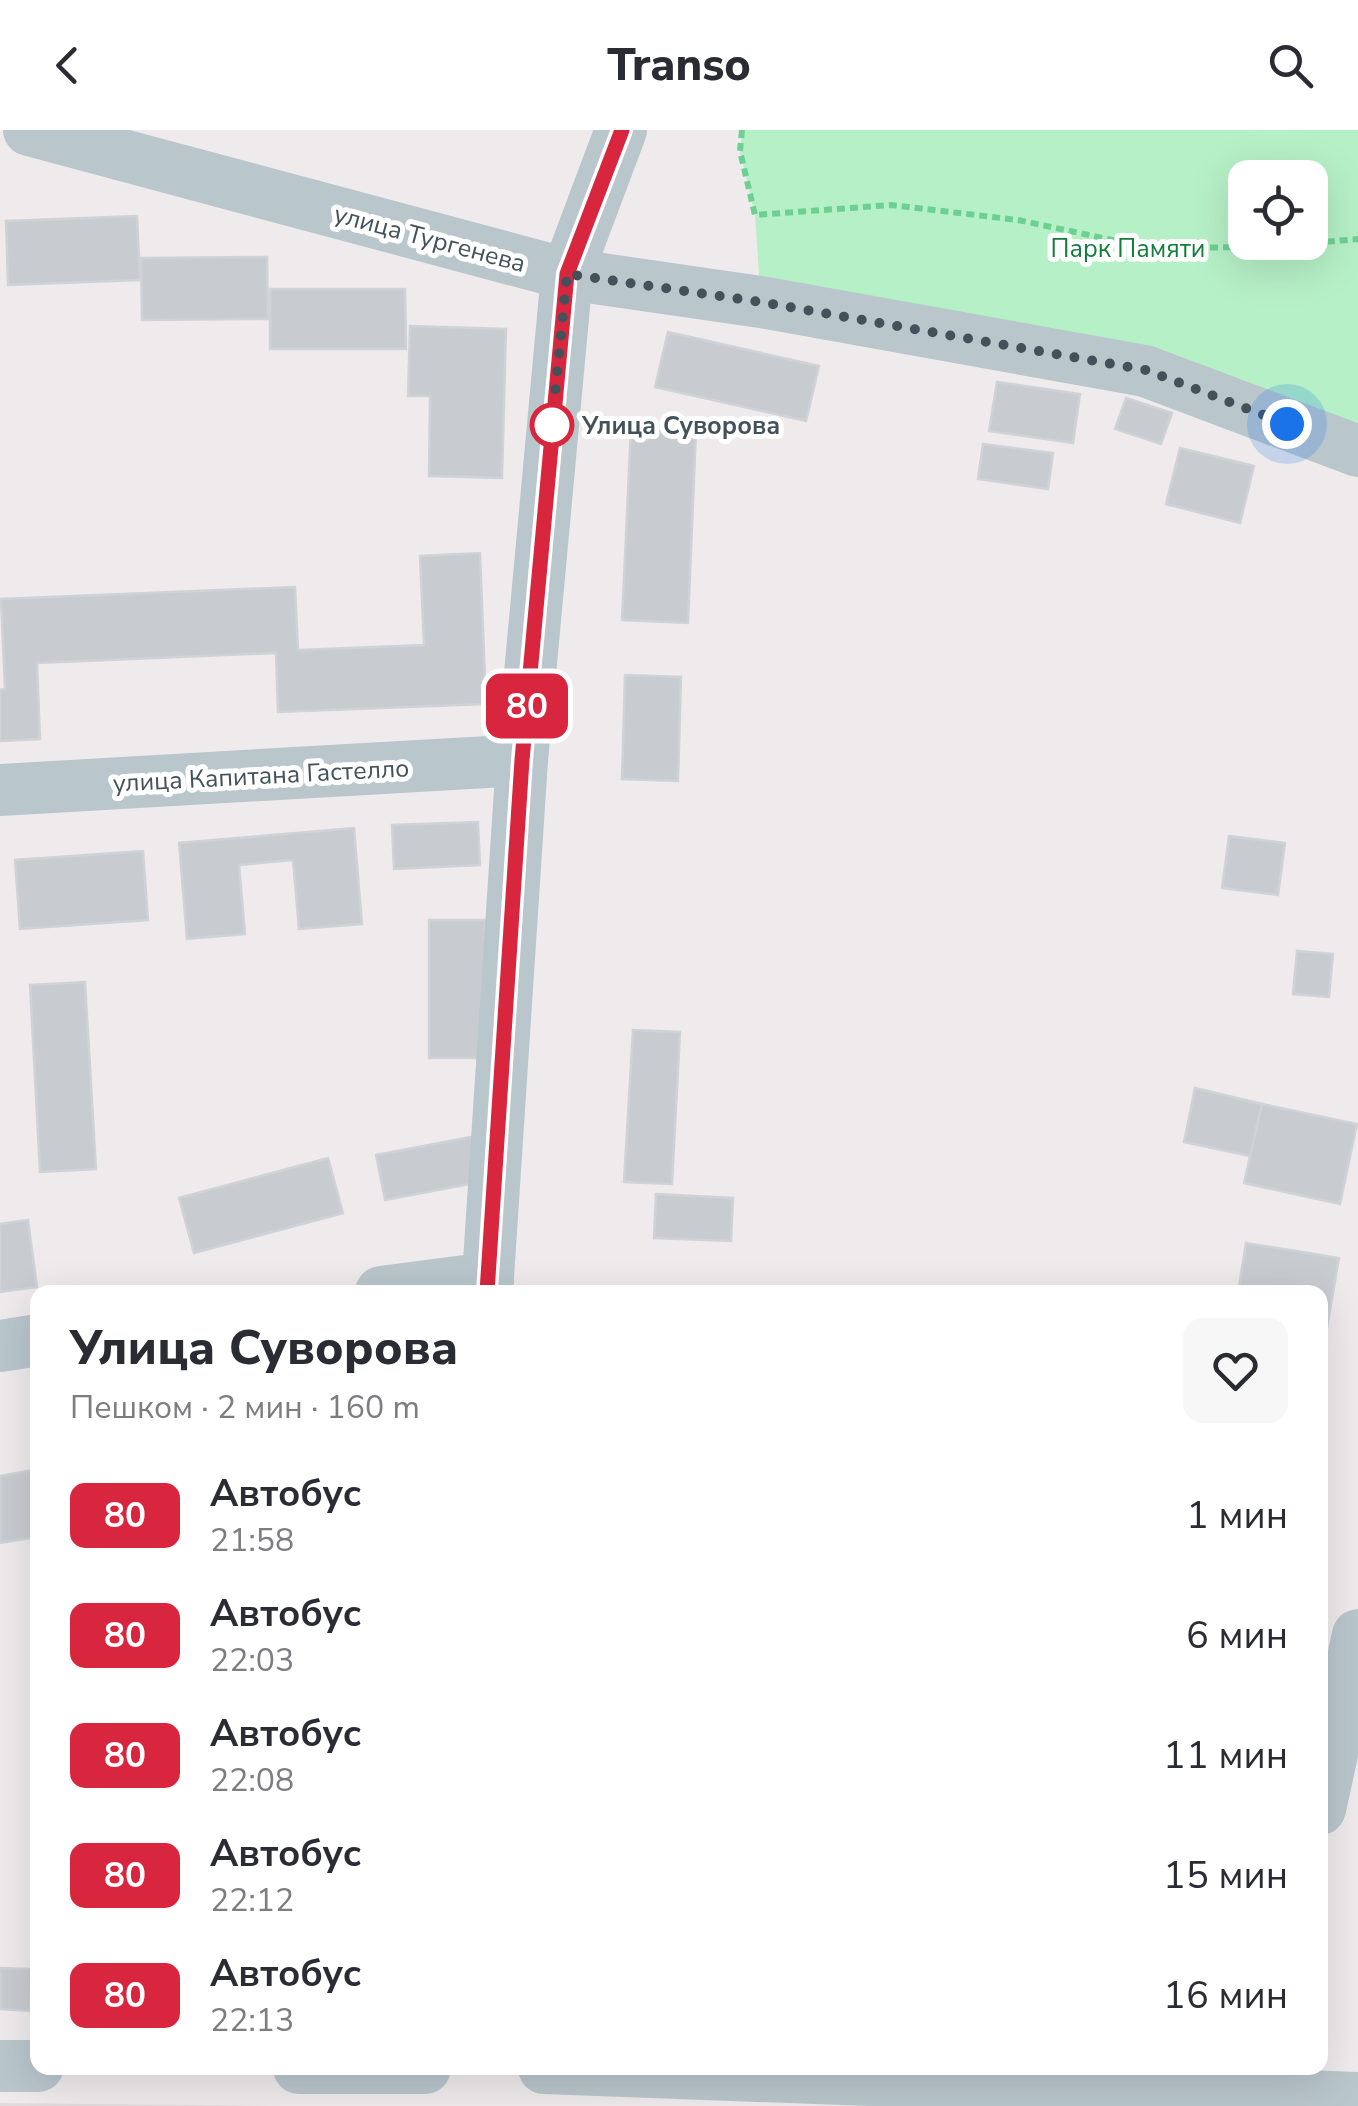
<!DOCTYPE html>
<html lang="ru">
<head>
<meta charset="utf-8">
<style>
	:root { --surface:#fff; --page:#f7f7f7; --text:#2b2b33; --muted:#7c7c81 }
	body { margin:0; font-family:"Nunito Sans",sans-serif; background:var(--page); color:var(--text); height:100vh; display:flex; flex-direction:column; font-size:38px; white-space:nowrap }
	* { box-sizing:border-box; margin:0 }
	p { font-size:32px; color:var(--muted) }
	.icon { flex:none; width:55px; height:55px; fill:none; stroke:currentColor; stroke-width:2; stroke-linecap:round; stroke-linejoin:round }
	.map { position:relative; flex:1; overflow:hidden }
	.details { position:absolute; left:30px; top:1155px; width:1298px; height:790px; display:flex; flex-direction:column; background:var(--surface); border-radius:20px; box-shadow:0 10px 40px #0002 }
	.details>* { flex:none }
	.badge { padding:0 20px; border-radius:15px; font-size:35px; line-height:65px }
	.fabs { position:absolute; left:1228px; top:30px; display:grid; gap:20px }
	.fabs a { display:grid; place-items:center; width:100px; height:100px; border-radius:20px; background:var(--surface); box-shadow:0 10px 40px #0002; font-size:50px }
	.you { position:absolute; width:50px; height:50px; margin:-25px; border:8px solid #fff; border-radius:50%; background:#1a73e8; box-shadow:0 0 0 15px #1a73e833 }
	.map>.badge { position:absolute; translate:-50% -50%; box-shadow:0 0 0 5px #fff }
	.round { display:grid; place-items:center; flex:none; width:105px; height:105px; border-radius:20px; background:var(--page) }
	.overview { display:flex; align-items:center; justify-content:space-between; height:170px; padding:0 40px }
	h1 { font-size:48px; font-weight:800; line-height:75px }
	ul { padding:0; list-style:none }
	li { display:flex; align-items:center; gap:30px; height:120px; padding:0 40px }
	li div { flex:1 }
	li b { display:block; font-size:38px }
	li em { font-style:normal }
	li .badge { min-width:110px; font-weight:700; text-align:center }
	header { display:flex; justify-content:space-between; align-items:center; height:130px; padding:0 40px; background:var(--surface); font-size:45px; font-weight:800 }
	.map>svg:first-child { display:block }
	.education { fill:#e0dcde }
	.green { fill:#b6f0c6; fill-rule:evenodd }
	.building { fill:#c8ccd1; stroke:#cfd3d8; stroke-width:2.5 }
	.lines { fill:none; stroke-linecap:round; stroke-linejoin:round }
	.path { stroke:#6dd093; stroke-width:6; stroke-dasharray:8 5; stroke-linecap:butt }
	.minor { stroke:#b9c6cc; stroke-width:52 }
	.line-casing { stroke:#fff; stroke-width:22 }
	.line { stroke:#d7263d; stroke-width:15 }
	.walk { stroke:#43525a; stroke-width:10; stroke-dasharray:0 18 }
	.stop-dot { fill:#fff; stroke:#d7263d; stroke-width:5 }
	.labels { text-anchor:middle; stroke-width:10; stroke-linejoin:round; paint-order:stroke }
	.street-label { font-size:25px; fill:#43525a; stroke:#fff }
	.park-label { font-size:25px; fill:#117e3b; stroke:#fff }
	.stop-label { font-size:25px; font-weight:bold; fill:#43525a; stroke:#fff; text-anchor:start }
</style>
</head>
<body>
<header><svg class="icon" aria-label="back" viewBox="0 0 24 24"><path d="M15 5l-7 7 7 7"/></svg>Transo<svg class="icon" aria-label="search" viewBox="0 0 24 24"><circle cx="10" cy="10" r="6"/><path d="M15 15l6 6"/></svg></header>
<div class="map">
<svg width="1358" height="1976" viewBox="0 0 1358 1976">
	<rect width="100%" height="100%" fill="#efebec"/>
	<polygon class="education" points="0,1973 284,1976 0,1976"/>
	<path class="green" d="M742,0H1358V321L761,172L755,85L740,21ZM1245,48H1310V112H1245Z"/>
	<g class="building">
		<polygon points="137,86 140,150 8,155 6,91"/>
		<polygon points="267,127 268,189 142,190 141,128"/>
		<polygon points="270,159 405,159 406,219 270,219"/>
		<polygon points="410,196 506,199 502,348 429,346 430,266 408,266"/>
		<polygon points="668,202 819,236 806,291 655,257"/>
		<polygon points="997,252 1080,264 1073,313 989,301"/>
		<polygon points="1126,268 1172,283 1161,314 1115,299"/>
		<polygon points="631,298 696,300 688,493 622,490"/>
		<polygon points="983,314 1053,323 1048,359 978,349"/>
		<polygon points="1180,318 1254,336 1240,393 1166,374"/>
		<polygon points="480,423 486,574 278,582 276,523 37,533 40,609 0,611 0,560 5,559 1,469 295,457 298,520 424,515 420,426"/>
		<polygon points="625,545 681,547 678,651 622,649"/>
		<polygon points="478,692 480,735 394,739 392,695"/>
		<polygon points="354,698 362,794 299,799 293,730 239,735 245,804 187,809 179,713"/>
		<polygon points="1229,706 1285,713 1278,765 1222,758"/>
		<polygon points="143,721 148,790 20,799 15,730"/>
		<rect x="429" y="790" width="56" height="138"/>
		<polygon points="1297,821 1333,824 1329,867 1293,864"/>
		<polygon points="85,852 96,1039 40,1042 30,855"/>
		<polygon points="633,900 680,902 672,1054 624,1052"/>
		<polygon points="1195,958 1262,974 1250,1026 1184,1012"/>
		<polygon points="1262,974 1357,994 1340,1074 1244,1053"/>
		<polygon points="471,1007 480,1052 385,1070 376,1025"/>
		<polygon points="328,1028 343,1083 194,1123 179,1068"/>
		<polygon points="656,1064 733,1068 731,1111 654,1108"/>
		<polygon points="28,1090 37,1157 0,1162 0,1094"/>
		<polygon points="1246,1113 1339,1128 1324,1215 1320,1215 1320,1162 1238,1162"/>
		<polygon points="38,1339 38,1407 0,1413 0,1346"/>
		<polygon points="0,1838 32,1839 30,1881 0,1879"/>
	</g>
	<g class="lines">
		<polyline class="path" points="742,0 740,21 755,85 891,75 1018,90 1150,118 1265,117 1358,109"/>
		<g class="minor">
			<polyline points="29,0 567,144 761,172 1145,241 1358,321"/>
			<polyline points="0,660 522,630"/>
			<polyline points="381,1162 488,1148"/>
			<polyline points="487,1162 522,630 567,144 621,0"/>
			<polyline points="0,1216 38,1210"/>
			<polyline points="1320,1679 1358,1505"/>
			<polyline points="0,1936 38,1936"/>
			<polyline points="299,1938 425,1938"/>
			<polyline points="544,1938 1358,1968"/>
		</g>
	</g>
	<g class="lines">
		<defs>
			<polyline id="line" points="487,1162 522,630 567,144 622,0"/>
		</defs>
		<use href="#line" class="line-casing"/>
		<use href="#line" class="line"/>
		<polyline class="walk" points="552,295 567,144 761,172 1146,240 1287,294"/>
	</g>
	<circle class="stop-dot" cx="552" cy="295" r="20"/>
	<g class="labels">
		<g class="street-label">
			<text transform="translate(430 108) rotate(15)" y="9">улица Тургенева</text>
			<text transform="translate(261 645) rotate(-3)" y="9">улица Капитана Гастелло</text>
		</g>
		<g class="park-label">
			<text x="1128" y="127">Парк Памяти</text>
		</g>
		<g class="stop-label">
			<text x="582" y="304">Улица Суворова</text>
		</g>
	</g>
</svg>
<div class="fabs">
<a><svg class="icon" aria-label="locate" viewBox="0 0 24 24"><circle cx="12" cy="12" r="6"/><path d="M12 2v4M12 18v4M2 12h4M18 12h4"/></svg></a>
</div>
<div class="you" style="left:1287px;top:294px"></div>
<b class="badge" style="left:527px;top:576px;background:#d7263d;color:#fff">80</b>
<section class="details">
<div class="overview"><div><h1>Улица Суворова</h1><p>Пешком · 2 мин · 160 m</p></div><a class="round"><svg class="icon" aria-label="heart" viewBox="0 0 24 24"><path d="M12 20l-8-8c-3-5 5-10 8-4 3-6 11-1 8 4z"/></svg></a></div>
<ul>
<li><span class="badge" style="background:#d7263d;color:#fff">80</span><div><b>Автобус</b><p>21:58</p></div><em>1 мин</em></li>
<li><span class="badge" style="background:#d7263d;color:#fff">80</span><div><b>Автобус</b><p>22:03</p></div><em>6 мин</em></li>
<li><span class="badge" style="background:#d7263d;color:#fff">80</span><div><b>Автобус</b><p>22:08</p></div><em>11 мин</em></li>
<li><span class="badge" style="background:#d7263d;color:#fff">80</span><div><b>Автобус</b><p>22:12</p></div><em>15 мин</em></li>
<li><span class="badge" style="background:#d7263d;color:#fff">80</span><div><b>Автобус</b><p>22:13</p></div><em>16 мин</em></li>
</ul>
</section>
</div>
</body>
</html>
